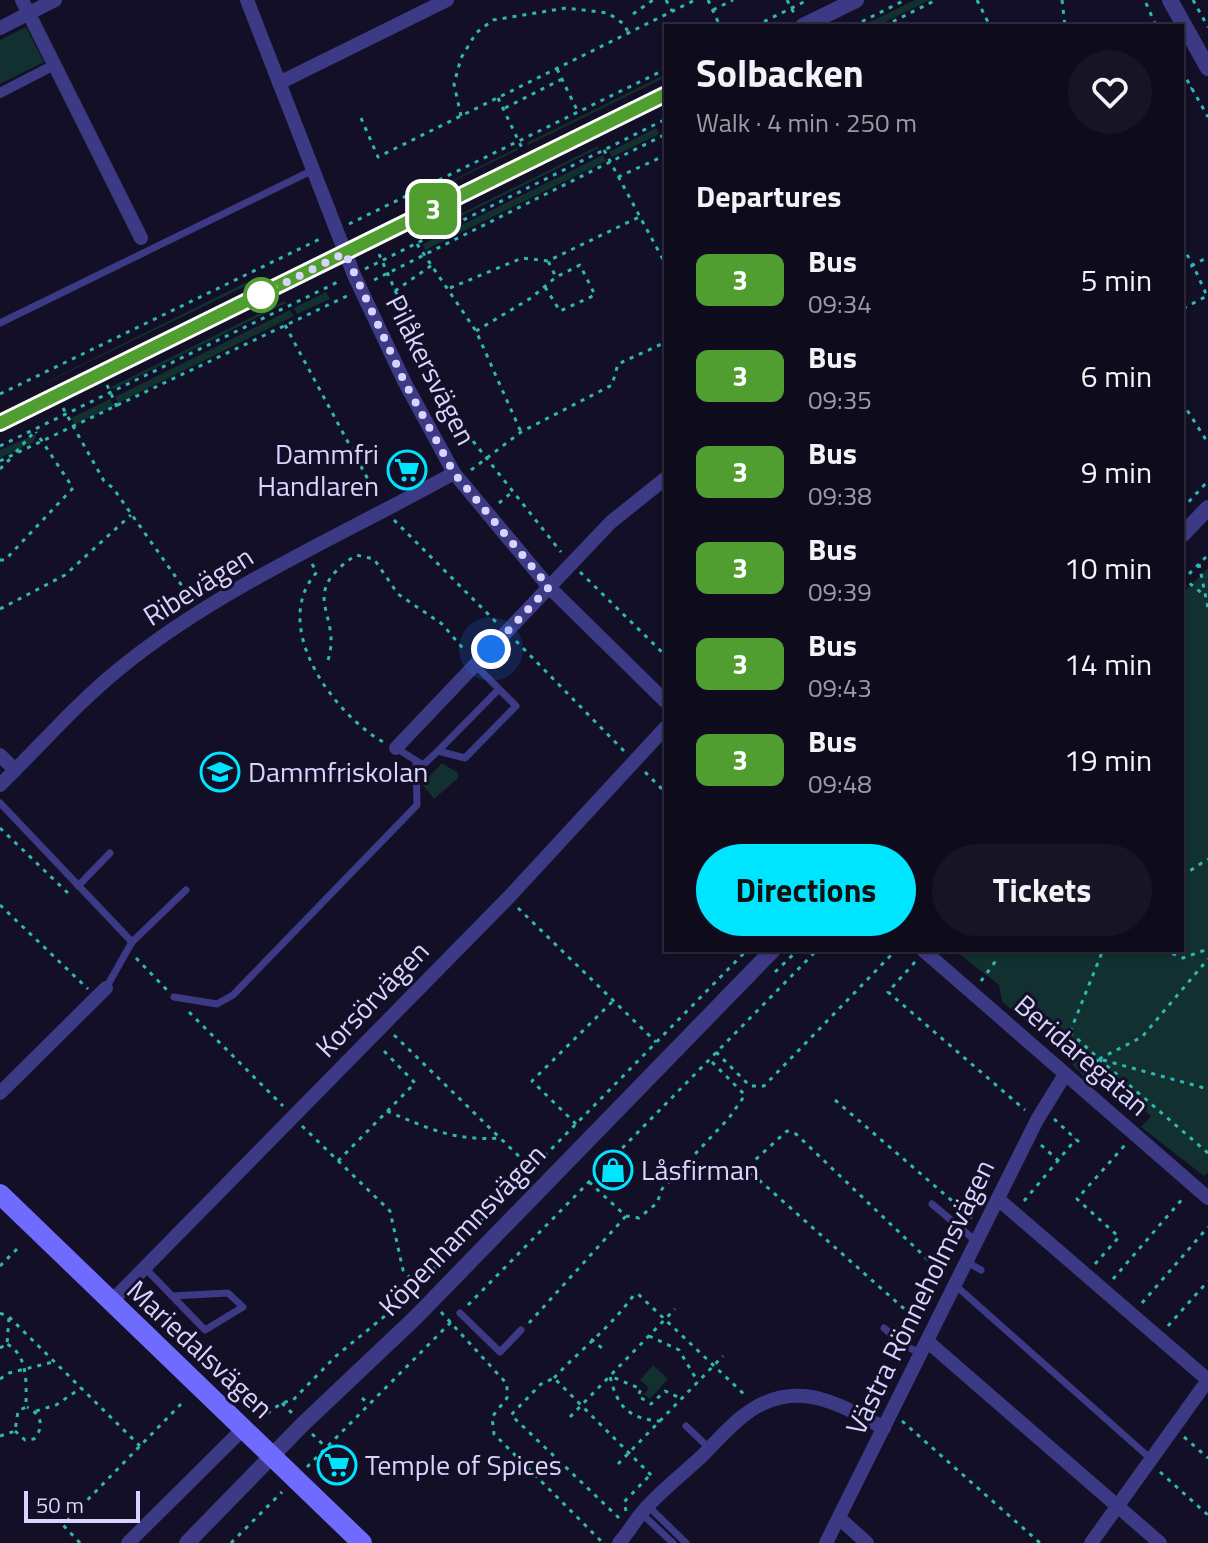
<!DOCTYPE html>
<html lang="en">
<head>
<meta charset="utf-8">
<style>
	:root { --surface:#0e0b1c; --page:#171425; --text:#f1f3f6; --muted:#9b9ba3; --line:#2e2b3b; --accent:#00e5ff }
	body { margin:0; font-family:"Titillium Web",sans-serif; background:var(--page); color:var(--text); height:100vh; display:flex; flex-direction:column; font-size:30px; white-space:nowrap }
	* { box-sizing:border-box; margin:0 }
	p { font-size:26px; color:var(--muted) }
	.icon { flex:none; width:44px; height:44px; fill:none; stroke:currentColor; stroke-width:2; stroke-linecap:round; stroke-linejoin:round }
	.map { position:relative; flex:1; overflow:hidden }
	.drawer { position:absolute; left:664px; top:24px; width:520px; height:928px; display:flex; flex-direction:column; background:var(--surface); border-radius:0px; box-shadow:0 2px 6px #0004,0 0 0 2px var(--line) }
	.drawer>* { flex:none }
	.badge { padding:0 16px; border-radius:12px; font-size:28px; line-height:52px }
	.scale { position:absolute; left:24px; bottom:20px; width:116px; box-sizing:border-box; padding-left:8px; border:4px solid #d9d4ff; border-top:0; font-size:22px; line-height:28px; white-space:nowrap; color:#d9d4ff; -webkit-text-stroke:6px #130f26; paint-order:stroke }
	.you { position:absolute; width:40px; height:40px; margin:-20px; border:6px solid #fff; border-radius:50%; background:#1a73e8; box-shadow:0 0 0 12px #1a73e833 }
	.map>.badge { position:absolute; translate:-50% -50%; box-shadow:0 0 0 4px #fff }
	h2 { padding:0 32px; font-size:30px; line-height:72px }
	.round { display:grid; place-items:center; flex:none; width:84px; height:84px; border-radius:42px; background:var(--page) }
	.summary { display:flex; align-items:center; justify-content:space-between; height:136px; padding:0 32px }
	h1 { font-size:38px; font-weight:700; line-height:60px }
	.cta { display:flex; gap:16px; margin-top:auto; padding:16px 32px }
	.cta a { flex:1; height:92px; border-radius:48px; background:var(--accent); color:#111; font-size:32px; font-weight:700; line-height:92px; text-align:center }
	.cta a+a { background:var(--page); color:var(--text) }
	ul { padding:0; list-style:none }
	li { display:flex; align-items:center; gap:24px; height:96px; padding:0 32px }
	li div { flex:1 }
	li b { display:block; font-size:30px }
	li em { font-style:normal }
	li .badge { min-width:88px; font-weight:700; text-align:center }
	.map>svg:first-child { display:block }
	.green { fill:#12302f }
	.lines { fill:none; stroke-linecap:round; stroke-linejoin:round }
	.path { stroke:#2fb8b0; stroke-width:3; stroke-dasharray:4 6; stroke-linecap:butt }
	.service { stroke:#3d3a85; stroke-width:7 }
	.pedestrian { stroke:#3d3a85; stroke-width:10 }
	.minor { stroke:#3d3a85; stroke-width:14 }
	.tertiary { stroke:#3d3a85; stroke-width:16 }
	.secondary { stroke:#6f6bff; stroke-width:20 }
	.line-casing { stroke:#fff; stroke-width:18 }
	.line { stroke:#509e2f; stroke-width:12 }
	.walk { stroke:#d9d4ff; stroke-width:8; stroke-dasharray:0 14.4 }
	.stop-dot { fill:#fff; stroke:#509e2f; stroke-width:4 }
	.labels { text-anchor:middle; stroke-width:6; stroke-linejoin:round; paint-order:stroke }
	.street-label { font-size:28px; fill:#d9d4ff; stroke:#130f26 }
	.poi-label { font-size:28px; fill:#d9d4ff; stroke:#130f26; text-anchor:start }
</style>
</head>
<body>
<div class="map">
<svg width="1208" height="1543" viewBox="0 0 1208 1543">
	<rect width="100%" height="100%" fill="#130f26"/>
	<g class="green">
		<polygon points="915,0 930,0 877,26 862,26"/>
		<polygon points="26,27 44,62 0,84 0,40"/>
		<polygon points="666,74 666,77 528,145 527,143"/>
		<polygon points="656,128 659,134 612,157 609,152"/>
		<polygon points="598,146 599,148 443,225 442,223"/>
		<polygon points="517,148 518,150 368,222"/>
		<polygon points="603,155 606,161 425,250 423,244"/>
		<polygon points="247,282 248,285 0,405"/>
		<polygon points="326,292 330,299 297,314 294,308"/>
		<polygon points="284,301 286,303 113,389 111,387"/>
		<polygon points="290,310 294,316 118,403 115,397"/>
		<polygon points="110,399 114,406 74,425 71,418"/>
		<polygon points="36,434 34,442 0,458 0,450"/>
		<polygon points="1208,568 1208,1172 1204,1176 1141,1127 1151,1116 1103,1075 1088,1081 1071,1063 1076,1052 1046,1025 1026,1021 1002,1002 999,985 954,950 1182,950 1182,594"/>
		<polygon points="442,763 458,773 458,778 434,799 422,784"/>
		<polygon points="653,1365 668,1379 650,1399 644,1394 649,1388 640,1380"/>
	</g>
	<g class="lines">
		<g class="path">
			<polyline points="666,0 672,11"/>
			<polyline points="708,0 720,26"/>
			<polyline points="787,0 795,15"/>
			<polyline points="977,0 990,26"/>
			<polyline points="1062,0 1065,26"/>
			<polyline points="1193,0 1208,27"/>
			<polyline points="1146,3 1156,26"/>
			<polyline points="713,10 733,0"/>
			<polyline points="633,14 653,0"/>
			<polyline points="755,26 808,0"/>
			<polyline points="853,26 905,0"/>
			<polyline points="884,26 936,0"/>
			<polyline points="557,69 578,112"/>
			<polyline points="1182,71 1208,117"/>
			<polyline points="1182,94 1192,88"/>
			<polyline points="498,98 522,148"/>
			<polyline points="505,108 562,79"/>
			<polyline points="461,116 454,84 461,58 476,33 493,20 566,8 608,13 624,24 628,32"/>
			<polyline points="361,118 378,157 695,0"/>
			<polyline points="604,150 666,265"/>
			<polyline points="618,177 666,155"/>
			<polyline points="349,224 666,69"/>
			<polyline points="417,244 476,331 521,432"/>
			<polyline points="1182,246 1193,265 1208,257"/>
			<polyline points="379,254 429,367 461,426 561,552"/>
			<polyline points="365,269 666,119"/>
			<polyline points="1182,272 1193,265 1207,296 1182,309"/>
			<polyline points="374,280 666,134"/>
			<polyline points="545,287 560,311 595,295 580,265 556,277"/>
			<polyline points="450,288 522,258 548,261 639,217"/>
			<polyline points="395,291 432,265"/>
			<polyline points="285,325 378,498"/>
			<polyline points="476,331 531,298 556,277 548,261"/>
			<polyline points="107,385 117,407"/>
			<polyline points="0,394 324,237"/>
			<polyline points="1182,402 1208,443"/>
			<polyline points="63,408 104,481 113,488 192,600"/>
			<polyline points="0,446 340,281"/>
			<polyline points="16,452 35,431"/>
			<polyline points="0,461 347,296"/>
			<polyline points="0,469 11,458"/>
			<polyline points="471,470 521,432 612,385 618,364 666,342"/>
			<polyline points="499,503 511,493"/>
			<polyline points="1182,509 1208,481"/>
			<polyline points="394,520 496,622"/>
			<polyline points="1182,557 1189,550"/>
			<polyline points="0,560 5,560 73,488 36,432"/>
			<path d="M312,564L317,572C268,626 335,716 385,743"/>
			<polyline points="1199,564 1208,608"/>
			<polyline points="580,572 666,656"/>
			<polyline points="1182,577 1204,595"/>
			<polyline points="1182,581 1208,555"/>
			<polyline points="0,609 65,575 131,515"/>
			<polyline points="516,641 625,752"/>
			<path d="M328,660C343,613 295,596 356,555L374,559L398,594L442,624L466,652"/>
			<polyline points="645,772 666,793"/>
			<polyline points="0,828 70,895"/>
			<polyline points="1182,876 1208,859"/>
			<polyline points="0,905 88,989"/>
			<polyline points="518,908 656,1042"/>
			<polyline points="1163,950 1183,958 1208,949"/>
			<polyline points="136,958 167,990"/>
			<polyline points="915,962 888,992 1025,1110"/>
			<polyline points="775,972 798,950"/>
			<polyline points="981,981 998,958"/>
			<polyline points="189,1012 283,1106"/>
			<polyline points="1070,1032 1099,1059 1085,1074"/>
			<polyline points="394,1035 532,1169"/>
			<polyline points="1053,1042 1070,1032 1103,950"/>
			<polyline points="716,1052 750,1086 764,1086 896,950"/>
			<polyline points="1099,1059 1142,1037 1208,959"/>
			<polyline points="1099,1059 1208,1153"/>
			<polyline points="1103,1060 1208,1089"/>
			<polyline points="835,1100 972,1218"/>
			<path d="M387,1111C429,1129 454,1141 501,1138"/>
			<polyline points="1054,1119 1079,1142"/>
			<polyline points="576,1124 532,1081 613,1001"/>
			<polyline points="302,1126 390,1211 403,1270 420,1289"/>
			<polyline points="1041,1145 1060,1162"/>
			<polyline points="338,1161 415,1083 382,1049"/>
			<polyline points="589,1182 626,1216 639,1218 657,1203 662,1189 729,1118 745,1095 709,1059"/>
			<polyline points="1024,1201 1076,1139"/>
			<polyline points="1095,1264 1119,1237 1077,1199 1125,1145"/>
			<polyline points="0,1266 19,1247"/>
			<polyline points="1113,1279 1184,1197"/>
			<polyline points="1142,1303 1208,1227"/>
			<polyline points="468,1305 817,950"/>
			<polyline points="441,1312 507,1384 507,1398 492,1417 494,1434 603,1543"/>
			<polyline points="0,1313 9,1317 140,1446"/>
			<polyline points="919,1322 750,1172 755,1160 787,1131 796,1134 944,1275"/>
			<polyline points="529,1323 626,1216"/>
			<polyline points="1168,1326 1208,1281"/>
			<polyline points="649,1336 679,1350 698,1382"/>
			<polyline points="591,1339 603,1349"/>
			<polyline points="0,1348 7,1344 9,1317"/>
			<path d="M554,1378C580,1350 610,1328 633,1296L638,1294L747,1397"/>
			<polyline points="0,1379 9,1373 53,1362"/>
			<polyline points="362,1398 369,1404"/>
			<polyline points="282,1403 293,1414"/>
			<polyline points="36,1411 56,1405 81,1388"/>
			<polyline points="570,1417 675,1309"/>
			<polyline points="259,1419 282,1403 293,1400 336,1356 396,1307 747,950"/>
			<path d="M661,1421C629,1419 617,1407 610,1376L641,1389L638,1396L651,1404L665,1391L682,1399"/>
			<polyline points="902,1421 1040,1543"/>
			<path d="M15,1431L25,1440L34,1439C45,1426 41,1414 27,1407"/>
			<polyline points="312,1434 326,1447"/>
			<path d="M0,1436L15,1431L18,1411L26,1407C26,1384 29,1356 7,1344"/>
			<polyline points="1184,1437 1208,1458"/>
			<polyline points="618,1464 723,1356"/>
			<polyline points="307,1467 451,1322"/>
			<polyline points="1160,1472 1208,1515"/>
			<polyline points="626,1511 624,1502 651,1474"/>
			<polyline points="619,1518 511,1415 541,1384 554,1378 654,1478"/>
			<polyline points="80,1543 63,1525 181,1404"/>
			<polyline points="231,1543 282,1492"/>
		</g>
		<g class="service">
			<polyline points="0,323 311,171"/>
			<polyline points="475,665 516,706 465,758 438,751 499,689"/>
			<polyline points="396,748 423,765 438,751"/>
			<polyline points="0,803 132,942"/>
			<polyline points="78,886 110,853"/>
			<polyline points="106,988 132,942 186,890"/>
			<polyline points="174,997 217,1004 233,995 417,805 416,761"/>
			<polyline points="932,1204 977,1242"/>
			<polyline points="967,1262 981,1270"/>
			<polyline points="145,1268 205,1330 243,1307 228,1293 172,1296"/>
			<polyline points="955,1285 1151,1459"/>
			<polyline points="460,1313 500,1352 521,1330"/>
			<polyline points="884,1328 905,1346 921,1353"/>
			<polyline points="686,1426 709,1448"/>
			<polyline points="648,1506 686,1543"/>
			<polyline points="641,1513 673,1543"/>
		</g>
		<polyline class="pedestrian" points="0,93 54,65"/>
		<g class="minor">
			<polyline points="22,0 141,238"/>
			<polyline points="247,0 354,275 404,381 454,473 549,587 666,702"/>
			<polyline points="0,28 55,0"/>
			<polyline points="279,83 447,0"/>
			<polyline points="396,748 611,522 666,478"/>
			<polyline points="0,755 15,770"/>
			<path d="M0,785C39,747 75,705 118,670C216,589 343,535 454,473"/>
			<polyline points="923,950 1208,1198"/>
			<polyline points="0,1093 106,988"/>
			<polyline points="998,1199 1208,1380 1091,1543"/>
			<polyline points="110,1303 508,898 666,727"/>
			<polyline points="927,1341 1160,1543"/>
			<polyline points="839,1518 867,1543"/>
			<polyline points="128,1543 244,1428"/>
			<path d="M619,1543C629,1532 635,1520 645,1509C663,1489 684,1473 703,1455C732,1425 758,1392 805,1396C833,1399 859,1415 884,1428"/>
			<polyline points="826,1543 1037,1120 1064,1076"/>
		</g>
		<g class="tertiary">
			<polyline points="1170,0 1208,68"/>
			<polyline points="803,26 856,0"/>
			<polyline points="0,423 666,94"/>
			<polyline points="1182,535 1208,508"/>
			<polyline points="187,1543 303,1424 415,1318 773,950"/>
		</g>
		<polyline class="secondary" points="0,1194 362,1543"/>
	</g>
	<g class="lines">
		<defs>
			<polyline id="line" points="0,423 666,94"/>
		</defs>
		<use href="#line" class="line-casing"/>
		<use href="#line" class="line"/>
		<polyline class="walk" points="261,295 345,253 404,381 454,473 549,587 491,649"/>
	</g>
	<defs>
		<symbol id="supermarket-ring" viewBox="-11 -11 22 22"><circle r="9.5" fill="#130f26" stroke="#00e5ff" stroke-width="1.5"/><path d="M-6-5.5h2.5l.6 2H6L4.5 2H-2.5L-4.4-4H-6ZM-1.5 3.2a1.3 1.3 0 1 0 .1 0ZM3 3.2a1.3 1.3 0 1 0 .1 0Z" fill="#00e5ff"/></symbol>
		<symbol id="school-ring" viewBox="-11 -11 22 22"><circle r="9.5" fill="#130f26" stroke="#00e5ff" stroke-width="1.5"/><path d="M0-5L7-2L0 1L-7-2ZM-4 1L0 2.5L4 1V4Q0 6-4 4Z" fill="#00e5ff"/></symbol>
		<symbol id="shop-ring" viewBox="-11 -11 22 22"><circle r="9.5" fill="#130f26" stroke="#00e5ff" stroke-width="1.5"/><path d="M-5-2.5h2.3a2.7 3.5 0 0 1 5.4 0H5L5.5 6h-11ZM-1.5-2.5h3a1.5 2.3 0 0 0-3 0Z" fill="#00e5ff"/></symbol>
	</defs>
	<g fill-rule="evenodd">
		<use href="#supermarket-ring" x="385" y="448" width="44" height="44"/>
		<use href="#school-ring" x="198" y="750" width="44" height="44"/>
		<use href="#shop-ring" x="591" y="1148" width="44" height="44"/>
		<use href="#supermarket-ring" x="315" y="1443" width="44" height="44"/>
	</g>
	<circle class="stop-dot" cx="261" cy="295" r="16"/>
	<g class="labels">
		<g class="street-label">
			<text transform="translate(431 370) rotate(63)" y="10">Pilåkersvägen</text>
			<text transform="translate(198 586) rotate(-32)" y="10">Ribevägen</text>
			<text transform="translate(372 999) rotate(-46)" y="10">Korsörvägen</text>
			<text transform="translate(1082 1055) rotate(41)" y="10">Beridaregatan</text>
			<text transform="translate(462 1230) rotate(-46)" y="10">Köpenhamnsvägen</text>
			<text transform="translate(920 1297) rotate(-64)" y="10">Västra Rönneholmsvägen</text>
			<text transform="translate(200 1349) rotate(43)" y="10">Mariedalsvägen</text>
		</g>
		<g class="poi-label">
			<text x="379" y="464" text-anchor="end">Dammfri<tspan x="379" dy="32">Handlaren</tspan></text>
			<text x="248" y="782">Dammfriskolan</text>
			<text x="641" y="1180">Låsfirman</text>
			<text x="365" y="1475">Temple of Spices</text>
		</g>
	</g>
</svg>
<div class="scale">50 m</div>
<div class="you" style="left:491px;top:649px"></div>
<b class="badge" style="left:433px;top:209px;background:#509e2f;color:#fff">3</b>
<section class="drawer">
<div class="summary"><div><h1>Solbacken</h1><p>Walk · 4 min · 250 m</p></div><a class="round"><svg class="icon" aria-label="heart" viewBox="0 0 24 24"><path d="M12 20l-8-8c-3-5 5-10 8-4 3-6 11-1 8 4z"/></svg></a></div>
<h2>Departures</h2>
<ul>
<li><span class="badge" style="background:#509e2f;color:#fff">3</span><div><b>Bus</b><p>09:34</p></div><em>5 min</em></li>
<li><span class="badge" style="background:#509e2f;color:#fff">3</span><div><b>Bus</b><p>09:35</p></div><em>6 min</em></li>
<li><span class="badge" style="background:#509e2f;color:#fff">3</span><div><b>Bus</b><p>09:38</p></div><em>9 min</em></li>
<li><span class="badge" style="background:#509e2f;color:#fff">3</span><div><b>Bus</b><p>09:39</p></div><em>10 min</em></li>
<li><span class="badge" style="background:#509e2f;color:#fff">3</span><div><b>Bus</b><p>09:43</p></div><em>14 min</em></li>
<li><span class="badge" style="background:#509e2f;color:#fff">3</span><div><b>Bus</b><p>09:48</p></div><em>19 min</em></li>
</ul>
<div class="cta"><a>Directions</a><a>Tickets</a></div>
</section>
</div>
</body>
</html>
